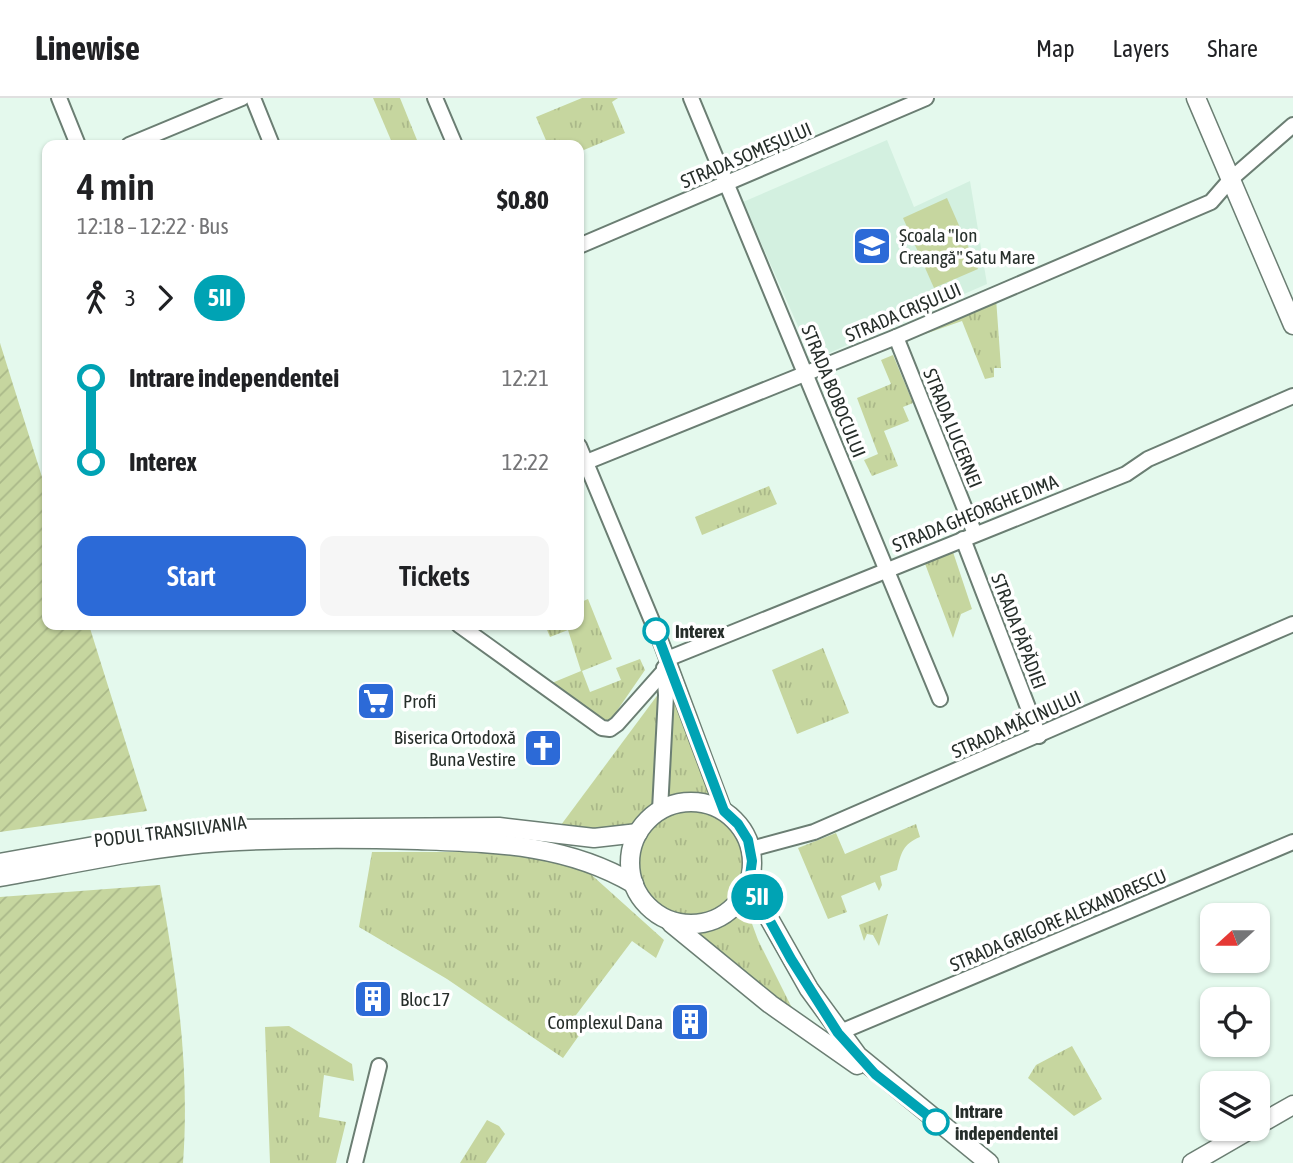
<!DOCTYPE html>
<html lang="en">
<head>
<meta charset="utf-8">
<style>
	:root { --surface:#fff; --page:#f6f6f6; --text:#202124; --muted:#757577; --line:#e0e0e0; --accent:#2c6ad7 }
	body { margin:0; font-family:"Asap Condensed",sans-serif; background:var(--page); color:var(--text); height:100vh; display:flex; flex-direction:column; font-size:26px; white-space:nowrap }
	* { box-sizing:border-box; margin:0 }
	p { font-size:23px; color:var(--muted) }
	.icon { flex:none; width:38px; height:38px; fill:none; stroke:currentColor; stroke-width:2; stroke-linecap:round; stroke-linejoin:round }
	.map { position:relative; flex:1; overflow:hidden }
	.drawer { position:absolute; left:42px; top:42px; width:542px; height:490px; display:flex; flex-direction:column; background:var(--surface); border-radius:14px; box-shadow:0 2px 5px #0004 }
	.drawer>* { flex:none }
	.badge { padding:0 14px; border-radius:23px; font-size:24px; line-height:46px }
	.needle { width:46px; rotate:249deg }
	.controls { position:absolute; left:1200px; top:805px; display:grid; gap:14px }
	.controls a { display:grid; place-items:center; width:70px; height:70px; border-radius:14px; background:var(--surface); box-shadow:0 2px 5px #0004; font-size:35px }
	.map>.badge { position:absolute; translate:-50% -50%; box-shadow:0 0 0 4px #fff }
	.legs { display:flex; align-items:center; gap:10px; height:77px; padding:0 35px; font-size:23px }
	.legs p { margin-inline-start:auto }
	.overview { display:flex; align-items:center; justify-content:space-between; height:119px; padding:0 35px }
	h1 { font-size:38px; font-weight:600; line-height:52px }
	.action { display:flex; gap:14px; margin-top:auto; padding:14px 35px }
	.action a { flex:1; height:80px; border-radius:14px; background:var(--accent); color:#fff; font-size:28px; font-weight:600; line-height:80px; text-align:center }
	.action a+a { background:var(--page); color:var(--text) }
	ul { padding:0 35px; list-style:none }
	li { display:flex; align-items:center; gap:24px; height:84px; font-size:26px }
	li i { display:grid; place-items:center; width:10px; height:100%; margin:0 9px; background:currentColor }
	li i::after { content:''; width:18px; height:18px; margin:-9px; border:5px solid; border-radius:50%; background:var(--surface) }
	li p { margin-inline-start:auto }
	li:first-child i { background:linear-gradient(#0000 50%,currentColor 0) }
	li:last-child i { background:linear-gradient(currentColor 50%,#0000 0) }
	header { display:flex; align-items:center; gap:42px; box-sizing:border-box; height:98px; padding:0 35px; background:var(--surface); border-bottom:2px solid var(--line) }
	header strong { font-size:33px }
	nav { display:flex; gap:38px; margin-inline-start:auto; font-size:24px }
	.map>svg:first-child { display:block }
	.built { fill:#d3f0e0 }
	.grass { fill:url(#grass-tufts) }
	.garden { fill:url(#garden-furrows) }
	.pitch { fill:#c6d69f }
	.lines { fill:none; stroke-linecap:round; stroke-linejoin:round }
	.minor-casing { stroke:#6b7e73; stroke-width:18 }
	.major-casing { stroke:#6b7e73; stroke-width:21 }
	.minor { stroke:#fff; stroke-width:14 }
	.major { stroke:#fff; stroke-width:18 }
	.line-1-casing { stroke:#fff; stroke-width:16 }
	.line-1 { stroke:#00a3b4; stroke-width:10 }
	.stop-1-dot { fill:#fff; stroke:#00a3b4; stroke-width:3.5 }
	.labels { text-anchor:middle; stroke-width:7; stroke-linejoin:round; paint-order:stroke }
	.street-label { font-size:19px; fill:#262e2a; stroke:#fff }
	.poi-label { font-size:19px; fill:#262e2a; stroke:#fff; text-anchor:start }
	.stop-label { font-size:19px; font-weight:bold; fill:#262e2a; stroke:#fff; text-anchor:start }
</style>
</head>
<body>
<header>
<strong>Linewise</strong>
<nav><a>Map</a><a>Layers</a><a>Share</a></nav>
</header>
<div class="map">
<svg width="1293" height="1065" viewBox="0 0 1293 1065">
	<defs>
		<pattern id="grass-tufts" width="24" height="20" patternUnits="userSpaceOnUse" patternTransform="scale(1.75)"><rect width="24" height="20" fill="#c6d69f"/><path d="M3 7l-1-3M5 7V3M7 7l1-3M15 17l-1-3M17 17v-4M19 17l1-3" fill="none" stroke="#aab889"/></pattern>
		<pattern id="garden-furrows" width="10" height="10" patternUnits="userSpaceOnUse" patternTransform="scale(1.75)"><rect width="10" height="10" fill="#c6d69f"/><path d="M-1 1l2-2M0 10L10 0M9 11l2-2" fill="none" stroke="#aab889"/></pattern>
	</defs>
	<rect width="100%" height="100%" fill="#e4f9ed"/>
	<polygon class="built" points="887,42 914,109 970,83 987,186 813,262 743,104"/>
	<g class="grass">
		<polygon points="373,0 400,0 419,47 393,47"/>
		<polygon points="582,0 618,0 612,4 625,35 579,54 579,47 548,47 536,19"/>
		<polygon points="996,200 1001,270 994,270 994,279 985,281 962,223 925,236 921,228"/>
		<polygon points="893,257 913,305 903,309 909,323 884,333 898,368 872,378 864,362 878,356 857,300 891,286 881,262"/>
		<polygon points="769,388 777,406 702,437 695,419"/>
		<polygon points="952,451 972,511 961,516 953,540 924,463"/>
		<polygon points="588,501 612,561 582,573 590,594 621,582 616,570 640,561 645,572 612,620 599,625 547,587 581,573 568,532 550,539 545,527 579,527 579,505"/>
		<polygon points="823,550 849,615 797,636 772,572"/>
		<path d="M666,569L719,708C699,696 683,697 663,708Z"/>
		<polygon points="662,591 654,713 635,729 592,735 561,727"/>
		<circle cx="691" cy="765" r="61"/>
		<path d="M916,726L920,739C903,746 901,755 897,772L880,778L882,787L879,793L875,784L841,798L847,814L828,821L798,750L836,735L845,756Z"/>
		<polygon points="372,754 507,754 548,759 585,771 664,842 656,860 632,843 573,921 585,929 563,960 447,881 359,829"/>
		<path d="M744,804L758,842L796,918L686,830C710,833 729,820 744,804Z"/>
		<polygon points="888,816 879,848 873,837 867,836 864,843 859,827"/>
		<polygon points="289,928 352,966 354,983 324,977 319,1019 346,1024 336,1065 270,1065 265,929"/>
		<polygon points="1072,948 1102,1001 1074,1018 1028,980 1036,967"/>
		<polygon points="487,1022 499,1028 505,1036 486,1065 460,1065"/>
	</g>
	<g class="garden">
		<polygon points="0,245 47,395 47,527 89,527 147,713 0,734"/>
		<path d="M160,787C177,879 190,971 183,1065H0V799Z"/>
	</g>
	<polygon class="pitch" points="947,100 978,171 934,190 903,120"/>
	<g class="lines">
		<defs>
			<g id="minor">
				<polyline points="59,0 78,47"/>
				<polyline points="253,0 272,47"/>
				<polyline points="435,0 455,47"/>
				<polyline points="691,0 940,601"/>
				<polyline points="129,47 242,0"/>
				<polyline points="579,148 926,0"/>
				<polyline points="896,239 975,436"/>
				<polyline points="579,348 662,547 724,713"/>
				<polyline points="579,367 896,239 1211,104 1231,81 1293,27"/>
				<polyline points="963,441 1039,638"/>
				<polyline points="459,527 602,630 610,631 617,626 664,573"/>
				<polyline points="667,561 1126,376 1148,361 1293,298"/>
				<polyline points="660,712 666,597 664,570"/>
				<polyline points="751,751 814,734 1293,526"/>
				<polyline points="838,935 1293,744"/>
				<polyline points="355,1065 379,968"/>
			</g>
			<g id="major">
				<polyline points="1196,0 1293,227"/>
				<circle cx="691" cy="765" r="61"/>
				<polyline points="0,765 133,741 217,731 499,729 594,740 638,735"/>
				<path d="M0,779C73,766 147,749 221,744C286,740 353,740 418,742C495,745 566,746 634,786"/>
				<polyline points="749,785 809,891 858,958 989,1065"/>
				<polyline points="671,825 770,906 857,967"/>
				<polyline points="1258,1027 1293,1007"/>
				<polyline points="1192,1065 1251,1031"/>
			</g>
		</defs>
		<use href="#minor" class="minor-casing"/>
		<use href="#major" class="major-casing"/>
		<use href="#minor" class="minor"/>
		<use href="#major" class="major"/>
	</g>
	<g class="lines">
		<defs>
			<polyline id="line-1" points="656,533 724,713 738,726 748,742 752,763 749,785 791,861 838,935 875,976 936,1024"/>
		</defs>
		<use href="#line-1" class="line-1-casing"/>
		<use href="#line-1" class="line-1"/>
	</g>
	<defs>
		<symbol id="school-square" viewBox="-11 -11 22 22"><rect x="-9" y="-9" width="18" height="18" rx="4" fill="#2c6ad7" stroke="#fff"/><path d="M0-5L7-2L0 1L-7-2ZM-4 1L0 2.5L4 1V4Q0 6-4 4Z" fill="#fff"/></symbol>
		<symbol id="supermarket-square" viewBox="-11 -11 22 22"><rect x="-9" y="-9" width="18" height="18" rx="4" fill="#2c6ad7" stroke="#fff"/><path d="M-6-5.5h2.5l.6 2H6L4.5 2H-2.5L-4.4-4H-6ZM-1.5 3.2a1.3 1.3 0 1 0 .1 0ZM3 3.2a1.3 1.3 0 1 0 .1 0Z" fill="#fff"/></symbol>
		<symbol id="church-square" viewBox="-11 -11 22 22"><rect x="-9" y="-9" width="18" height="18" rx="4" fill="#2c6ad7" stroke="#fff"/><path d="M-1.2-6h2.4v3.5h3.3v2.4h-3.3V6h-2.4V-.1h-3.3v-2.4h3.3Z" fill="#fff"/></symbol>
		<symbol id="building-square" viewBox="-11 -11 22 22"><rect x="-9" y="-9" width="18" height="18" rx="4" fill="#2c6ad7" stroke="#fff"/><path d="M-4-6H4V6H1V3H-1V6H-4ZM-2.5-4.3h1.7v1.8h-1.7ZM.8-4.3h1.7v1.8H.8ZM-2.5-1h1.7V.8h-1.7ZM.8-1h1.7V.8H.8Z" fill="#fff"/></symbol>
	</defs>
	<g fill-rule="evenodd">
		<use href="#school-square" x="850" y="126" width="44" height="44"/>
		<use href="#supermarket-square" x="354" y="581" width="44" height="44"/>
		<use href="#church-square" x="521" y="628" width="44" height="44"/>
		<use href="#building-square" x="351" y="879" width="44" height="44"/>
		<use href="#building-square" x="668" y="902" width="44" height="44"/>
	</g>
	<g class="stop-1-dot">
		<circle cx="656" cy="533" r="12"/>
		<circle cx="936" cy="1024" r="12"/>
	</g>
	<g class="labels">
		<g class="street-label">
			<text transform="translate(746 57) rotate(-23)" y="7">STRADA SOMEȘULUI</text>
			<text transform="translate(903 214) rotate(-23)" y="7">STRADA CRIȘULUI</text>
			<text transform="translate(834 293) rotate(68)" y="7">STRADA BOBOCULUI</text>
			<text transform="translate(953 330) rotate(68)" y="7">STRADA LUCERNEI</text>
			<text transform="translate(975 415) rotate(-22)" y="7">STRADA GHEORGHE DIMA</text>
			<text transform="translate(1019 533) rotate(69)" y="7">STRADA PĂPĂDIEI</text>
			<text transform="translate(1016 626) rotate(-24)" y="7">STRADA MĂCINULUI</text>
			<text transform="translate(170 733) rotate(-7)" y="7">PODUL TRANSILVANIA</text>
			<text transform="translate(1058 822) rotate(-23)" y="7">STRADA GRIGORE ALEXANDRESCU</text>
		</g>
		<g class="poi-label">
			<text x="899" y="144">Școala "Ion<tspan x="899" dy="22">Creangă" Satu Mare</tspan></text>
			<text x="403" y="610">Profi</text>
			<text x="516" y="646" text-anchor="end">Biserica Ortodoxă<tspan x="516" dy="22">Buna Vestire</tspan></text>
			<text x="400" y="908">Bloc 17</text>
			<text x="663" y="931" text-anchor="end">Complexul Dana</text>
		</g>
		<g class="stop-label">
			<text x="675" y="540">Interex</text>
			<text x="955" y="1020">Intrare<tspan x="955" dy="22">independentei</tspan></text>
		</g>
	</g>
</svg>
<div class="controls">
<a><svg class="needle" viewBox="-14 -14 28 28"><path d="M0-13l5 13h-10z" fill="#e53935"/><path d="M0 13l5-13h-10z" fill="#757577"/></svg></a>
<a><svg class="icon" aria-label="locate" viewBox="0 0 24 24"><circle cx="12" cy="12" r="6"/><path d="M12 2v4M12 18v4M2 12h4M18 12h4"/></svg></a>
<a><svg class="icon" aria-label="layers" viewBox="0 0 24 24"><path d="M12 4l9 5-9 5-9-5zM3 14l9 5 9-5"/></svg></a>
</div>
<b class="badge" style="left:757px;top:799px;background:#00a3b4;color:#fff">5II</b>
<section class="drawer">
<div class="overview"><div><h1>4 min</h1><p>12:18 – 12:22 · Bus</p></div><b>$0.80</b></div>
<div class="legs"><svg class="icon" aria-label="walk" viewBox="0 0 24 24"><circle cx="13" cy="4" r="2"/><path d="M13 8l-2 6 4 7M11 14l-3 7M7 12l3-4h3l4 4"/></svg>3<svg class="icon" aria-label="forward" viewBox="0 0 24 24"><path d="M9 5l7 7-7 7"/></svg><b class="badge" style="background:#00a3b4;color:#fff">5II</b></div>
<ul>
<li><i style="color:#00a3b4"></i><b>Intrare independentei</b><p>12:21</p></li>
<li><i style="color:#00a3b4"></i><b>Interex</b><p>12:22</p></li>
</ul>
<div class="action"><a>Start</a><a>Tickets</a></div>
</section>
</div>
</body>
</html>
